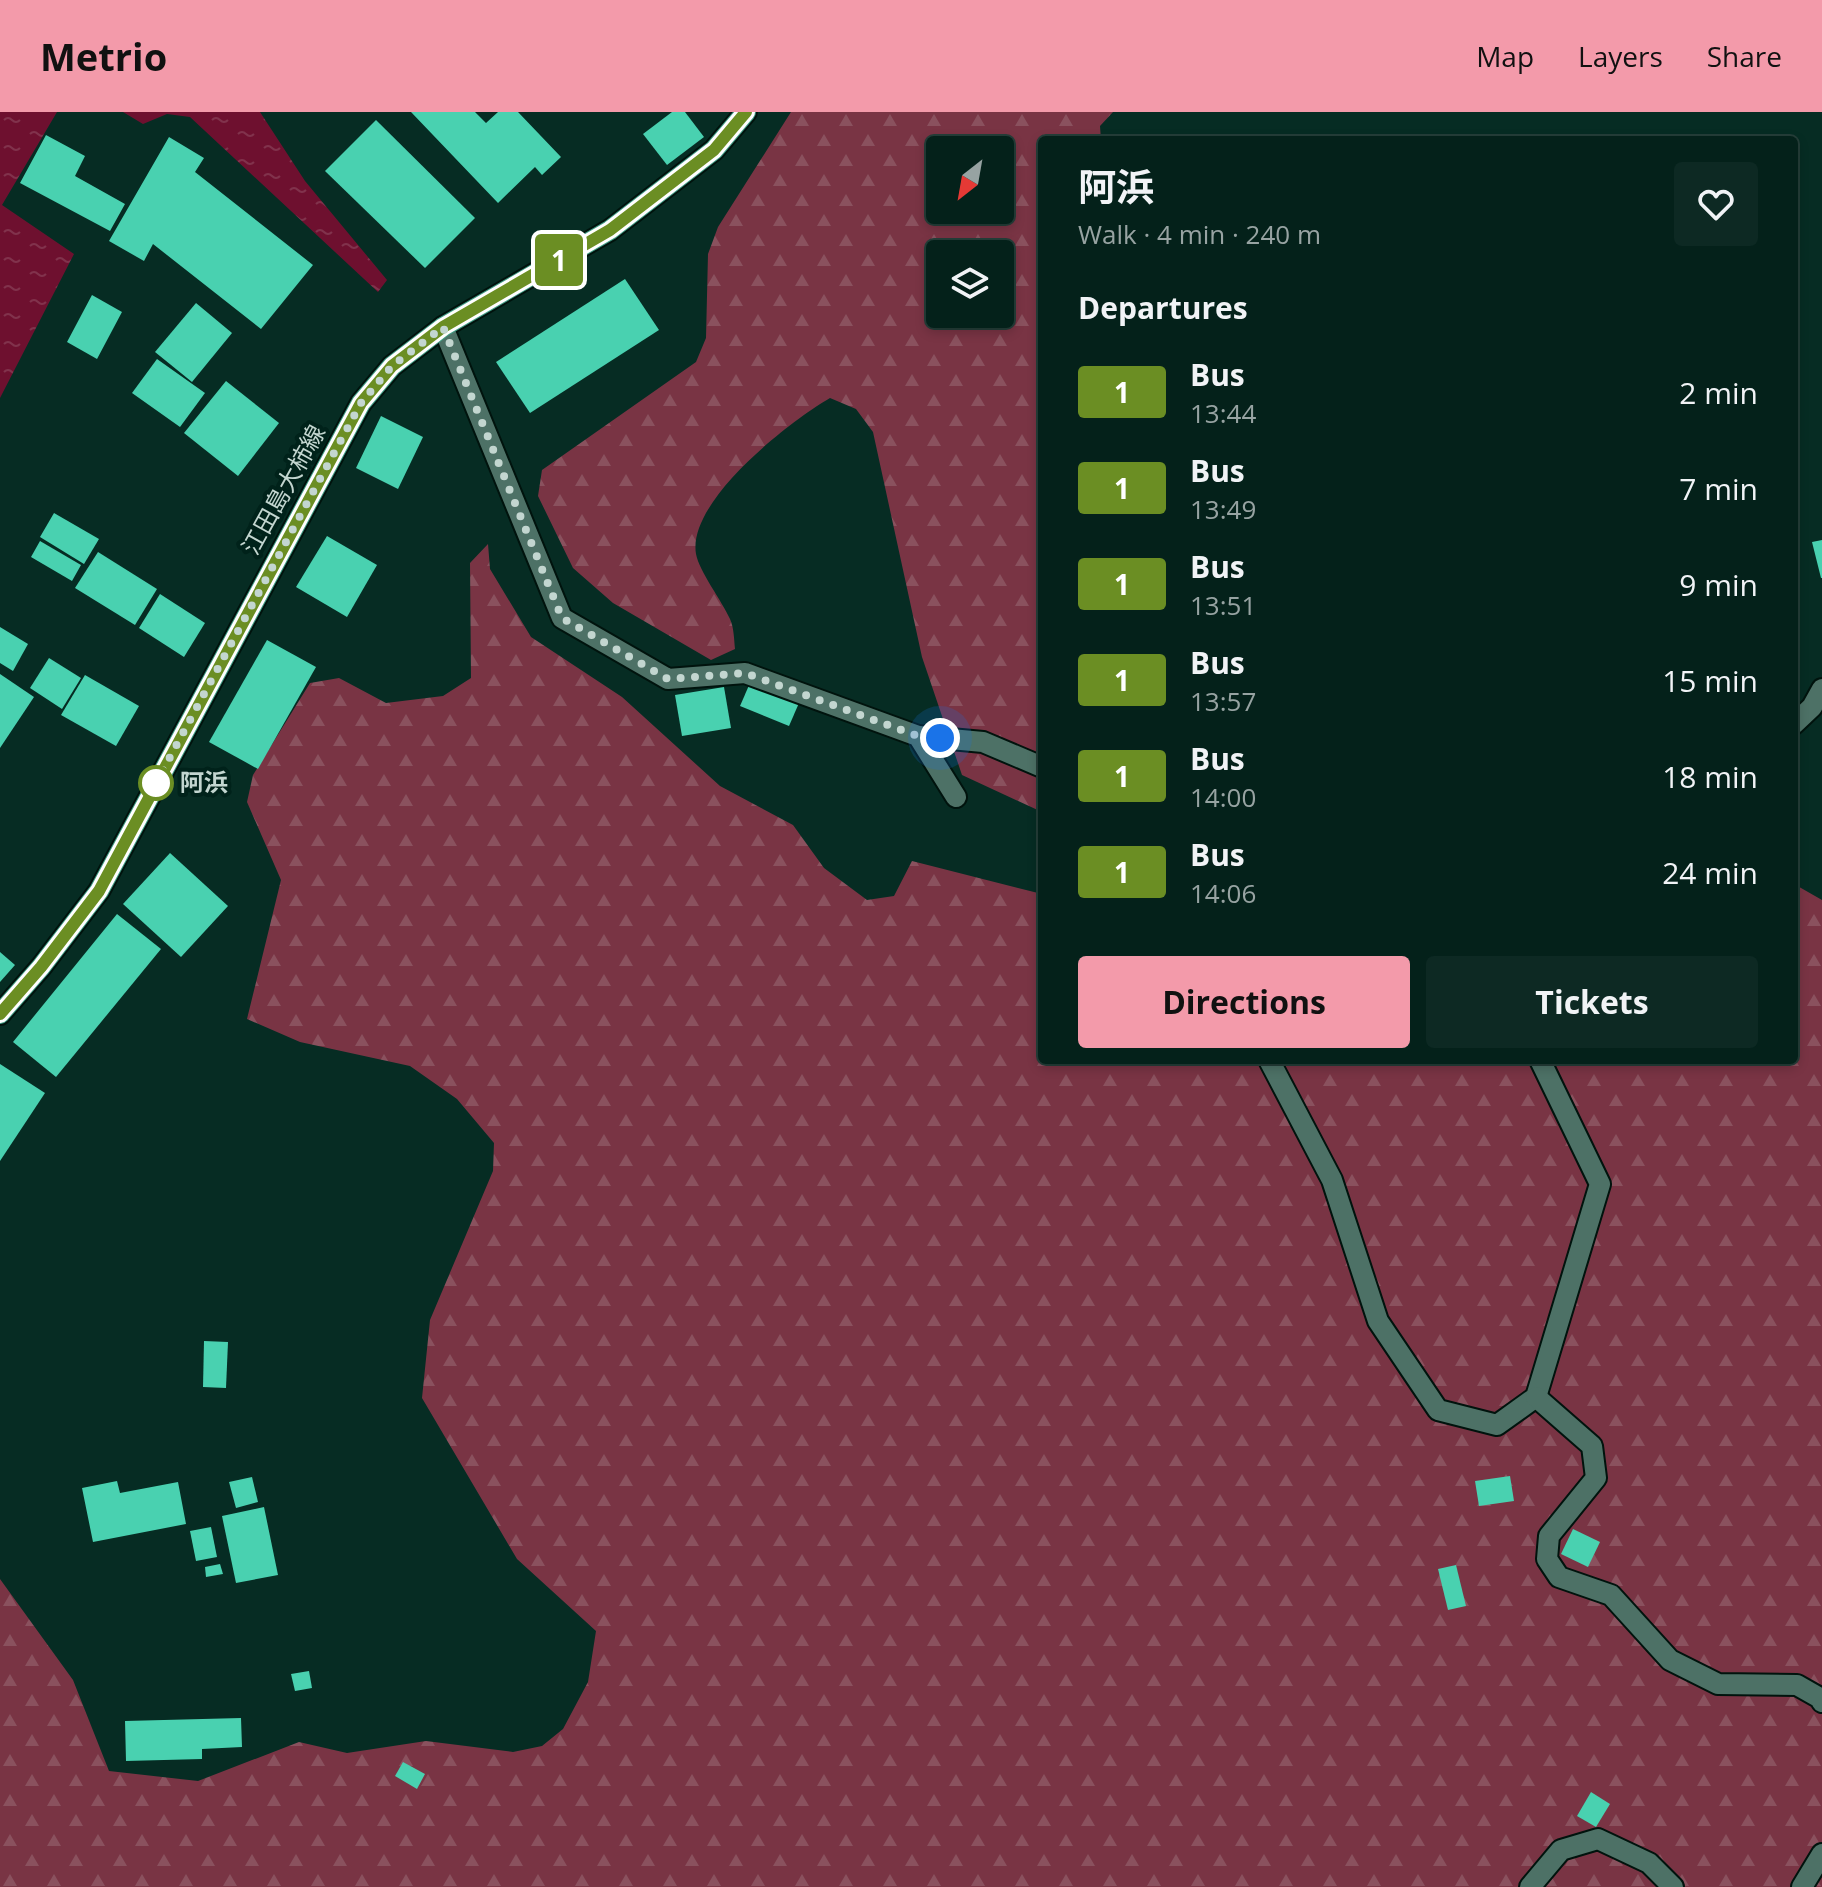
<!DOCTYPE html>
<html lang="en">
<head>
<meta charset="utf-8">
<style>
	:root { --surface:#04211a; --page:#0d2923; --text:#f1f3f6; --muted:#97a3a2; --line:#253e39; --accent:#f39aaa }
	body { margin:0; font-family:"Open Sans","Noto Sans JP",sans-serif; background:var(--page); color:var(--text); height:100vh; display:flex; flex-direction:column; font-size:30px; white-space:nowrap }
	* { box-sizing:border-box; margin:0 }
	p { font-size:26px; color:var(--muted) }
	.icon { flex:none; width:44px; height:44px; fill:none; stroke:currentColor; stroke-width:2; stroke-linecap:round; stroke-linejoin:round }
	.map { position:relative; flex:1; overflow:hidden }
	.side { position:absolute; left:1038px; top:24px; width:760px; height:928px; display:flex; flex-direction:column; background:var(--surface); border-radius:8px; box-shadow:0 4px 12px #0003,0 0 0 2px var(--line) }
	.side>* { flex:none }
	.badge { padding:0 16px; border-radius:6px; font-size:28px; line-height:52px }
	.needle { width:52px; rotate:211deg }
	.controls { position:absolute; left:926px; top:24px; display:grid; gap:16px }
	.controls a { display:grid; place-items:center; width:88px; height:88px; border-radius:8px; background:var(--surface); box-shadow:0 4px 12px #0003,0 0 0 2px var(--line); font-size:40px }
	.you { position:absolute; width:40px; height:40px; margin:-20px; border:6px solid #fff; border-radius:50%; background:#1a73e8; box-shadow:0 0 0 12px #1a73e833 }
	.map>.badge { position:absolute; translate:-50% -50%; box-shadow:0 0 0 4px #fff }
	h2 { padding:0 40px; font-size:30px; line-height:72px }
	.round { display:grid; place-items:center; flex:none; width:84px; height:84px; border-radius:8px; background:var(--page) }
	.head { display:flex; align-items:center; justify-content:space-between; height:136px; padding:0 40px }
	h1 { font-size:38px; font-weight:700; line-height:60px }
	.cta { display:flex; gap:16px; margin-top:auto; padding:16px 40px }
	.cta a { flex:1; height:92px; border-radius:8px; background:var(--accent); color:#111; font-size:32px; font-weight:700; line-height:92px; text-align:center }
	.cta a+a { background:var(--page); color:var(--text) }
	ul { padding:0; list-style:none }
	li { display:flex; align-items:center; gap:24px; height:96px; padding:0 40px }
	li div { flex:1 }
	li b { display:block; font-size:30px }
	li em { font-style:normal }
	li .badge { min-width:88px; font-weight:700; text-align:center }
	header { display:flex; align-items:center; gap:48px; box-sizing:border-box; height:112px; padding:0 40px; background:var(--accent); color:#111 }
	header strong { font-size:38px }
	nav { display:flex; gap:44px; margin-inline-start:auto; font-size:28px }
	.map>svg:first-child { display:block }
	.forest { fill:url(#forest-firs); fill-rule:evenodd }
	.water { fill:url(#water-ripples) }
	.building { fill:#49d1b0 }
	.lines { fill:none; stroke-linecap:round; stroke-linejoin:round }
	.minor-casing { stroke:#00130d; stroke-width:24 }
	.primary-casing { stroke:#00130d; stroke-width:24 }
	.minor { stroke:#4d7166; stroke-width:20 }
	.primary { stroke:#429c85; stroke-width:20 }
	.line-casing { stroke:#fff; stroke-width:18 }
	.line { stroke:#6b8e23; stroke-width:12 }
	.walk { stroke:#c3d6d0; stroke-width:8; stroke-dasharray:0 14.4 }
	.stop-dot { fill:#fff; stroke:#6b8e23; stroke-width:4 }
	.labels { text-anchor:middle; stroke-width:8; stroke-linejoin:round; paint-order:stroke }
	.street-label { font-size:24px; fill:#c3d6d0; stroke:#00221a }
	.stop-label { font-size:24px; font-weight:bold; fill:#c3d6d0; stroke:#00221a; text-anchor:start }
</style>
</head>
<body>
<header>
<strong>Metrio</strong>
<nav><a>Map</a><a>Layers</a><a>Share</a></nav>
</header>
<div class="map">
<svg width="1822" height="1775" viewBox="0 0 1822 1775">
	<defs>
		<pattern id="forest-firs" width="22" height="20" patternUnits="userSpaceOnUse" patternTransform="scale(2)"><rect width="22" height="20" fill="#793444"/><path d="M5 1l3.5 6h-7zM16 11l3.5 6h-7z" fill="#8a515e"/></pattern>
		<pattern id="water-ripples" width="26" height="14" patternUnits="userSpaceOnUse" patternTransform="scale(2)"><rect width="26" height="14" fill="#6e102f"/><path d="M2 4q2-2 4 0t4 0M15 11q2-2 4 0t4 0" fill="none" stroke="#81324c"/></pattern>
	</defs>
	<rect width="100%" height="100%" fill="#062c23"/>
	<g class="forest">
		<path d="M791,0H1113L1100,14L1101,28H1042V700L962,663L922,545L873,320L856,297L830,286C789,310 687,389 696,442C699,459 722,489 730,507C734,516 734,527 735,537L711,548L613,491L573,456L538,384L542,358L696,250L706,226L708,142L718,115ZM940,38H1000V98H940ZM940,142H1000V202H940Z"/>
		<polygon points="488,432 490,457 531,525 622,585 720,674 793,713 824,756 867,788 894,784 912,749 1042,782 1042,948 1794,948 1794,772 1822,788 1822,1775 0,1775 0,1467 73,1568 109,1659 198,1669 299,1630 347,1641 426,1629 513,1640 542,1634 563,1617 588,1570 596,1519 517,1447 422,1286 430,1208 493,1059 494,1031 457,987 410,954 300,930 247,907 281,768 247,690 253,663 310,571 339,566 386,591 443,584 471,566 470,451"/>
	</g>
	<g class="water">
		<polygon points="0,0 57,0 2,93 74,142 0,286"/>
		<polygon points="123,0 260,0 305,69 387,168 378,180 190,5 167,2 143,12"/>
	</g>
	<g class="building">
		<polygon points="411,0 475,0 486,11 498,0 518,0 561,45 542,63 535,55 498,91"/>
		<polygon points="672,0 685,0 704,25 667,53 643,22"/>
		<polygon points="376,8 475,106 425,156 325,59"/>
		<polygon points="46,23 85,44 75,64 125,92 110,119 20,71"/>
		<polygon points="169,25 204,46 195,60 313,153 261,217 153,132 144,149 109,129"/>
		<polygon points="625,167 659,218 530,301 496,250"/>
		<polygon points="92,183 122,200 97,247 67,230"/>
		<polygon points="196,191 232,221 192,270 155,240"/>
		<polygon points="157,247 205,281 180,315 132,281"/>
		<polygon points="226,269 279,311 238,364 184,321"/>
		<polygon points="381,304 423,325 398,377 356,356"/>
		<polygon points="54,401 99,427 84,452 40,425"/>
		<polygon points="327,424 377,453 347,505 296,475"/>
		<polygon points="1822,428 1822,466 1821,466 1812,430"/>
		<polygon points="40,429 81,453 72,469 31,445"/>
		<polygon points="98,440 157,477 135,513 75,476"/>
		<polygon points="160,482 205,511 184,545 139,516"/>
		<polygon points="0,515 28,532 13,559 0,551"/>
		<polygon points="267,528 316,555 258,657 209,630"/>
		<polygon points="49,546 81,566 62,597 30,576"/>
		<polygon points="0,562 34,585 0,636"/>
		<polygon points="85,563 139,594 116,634 61,603"/>
		<polygon points="750,571 799,591 789,614 740,594"/>
		<polygon points="724,575 731,616 682,624 675,583"/>
		<polygon points="170,741 228,794 181,845 123,792"/>
		<polygon points="117,802 161,837 56,965 13,930"/>
		<polygon points="0,840 15,853 0,870"/>
		<polygon points="0,952 45,981 0,1049"/>
		<polygon points="204,1229 228,1230 226,1276 203,1275"/>
		<polygon points="1510,1364 1514,1389 1479,1394 1475,1369"/>
		<polygon points="252,1365 258,1390 236,1396 229,1370"/>
		<polygon points="117,1369 120,1381 178,1370 186,1412 93,1430 82,1376"/>
		<polygon points="264,1395 278,1463 236,1471 222,1404"/>
		<polygon points="211,1415 217,1445 196,1449 190,1419"/>
		<polygon points="1573,1417 1600,1430 1588,1455 1561,1442"/>
		<polygon points="220,1452 223,1462 206,1465 205,1455"/>
		<polygon points="1456,1453 1466,1494 1448,1498 1438,1457"/>
		<polygon points="309,1559 312,1576 295,1579 291,1562"/>
		<polygon points="241,1606 242,1635 202,1637 202,1647 126,1649 125,1609"/>
		<polygon points="403,1650 425,1662 417,1677 395,1664"/>
		<polygon points="1591,1680 1610,1692 1596,1715 1577,1704"/>
	</g>
	<g class="lines">
		<defs>
			<g id="minor">
				<polyline points="443,215 562,506 668,567 745,561 918,624 956,685"/>
				<polyline points="1794,612 1812,595 1822,577"/>
				<polyline points="918,624 983,630 1042,655"/>
				<polyline points="1269,948 1332,1068 1378,1209 1438,1298 1497,1313 1536,1285 1600,1072 1540,948"/>
				<polyline points="1536,1285 1592,1334 1596,1366 1549,1424 1547,1447 1559,1465 1611,1483 1670,1548 1718,1572 1797,1573 1820,1586 1822,1590"/>
				<polyline points="1530,1775 1561,1738 1598,1727 1649,1751 1673,1775"/>
				<polyline points="1802,1775 1822,1742"/>
			</g>
			<polyline id="primary" points="0,902 41,855 99,779 361,291 392,254 443,215 610,118 714,38 746,0"/>
		</defs>
		<use href="#minor" class="minor-casing"/>
		<use href="#primary" class="primary-casing"/>
		<use href="#minor" class="minor"/>
		<use href="#primary" class="primary"/>
	</g>
	<g class="lines">
		<defs>
			<polyline id="line" points="0,902 41,855 99,779 361,291 392,254 443,215 610,118 714,38 746,0"/>
		</defs>
		<use href="#line" class="line-casing"/>
		<use href="#line" class="line"/>
		<polyline class="walk" points="156,671 361,291 392,254 443,215 562,506 668,567 745,561 918,624 940,626"/>
	</g>
	<circle class="stop-dot" cx="156" cy="671" r="16"/>
	<g class="labels">
		<g class="street-label">
			<text transform="translate(284 378) rotate(-61)" y="8">江田島大柿線</text>
		</g>
		<g class="stop-label">
			<text x="180" y="679">阿浜</text>
		</g>
	</g>
</svg>
<div class="controls">
<a><svg class="needle" viewBox="-14 -14 28 28"><path d="M0-13l5 13h-10z" fill="#e53935"/><path d="M0 13l5-13h-10z" fill="#97a3a2"/></svg></a>
<a><svg class="icon" aria-label="layers" viewBox="0 0 24 24"><path d="M12 4l9 5-9 5-9-5zM3 14l9 5 9-5"/></svg></a>
</div>
<div class="you" style="left:940px;top:626px"></div>
<b class="badge" style="left:559px;top:148px;background:#6b8e23;color:#fff">1</b>
<section class="side">
<div class="head"><div><h1>阿浜</h1><p>Walk · 4 min · 240 m</p></div><a class="round"><svg class="icon" aria-label="heart" viewBox="0 0 24 24"><path d="M12 20l-8-8c-3-5 5-10 8-4 3-6 11-1 8 4z"/></svg></a></div>
<h2>Departures</h2>
<ul>
<li><span class="badge" style="background:#6b8e23;color:#fff">1</span><div><b>Bus</b><p>13:44</p></div><em>2 min</em></li>
<li><span class="badge" style="background:#6b8e23;color:#fff">1</span><div><b>Bus</b><p>13:49</p></div><em>7 min</em></li>
<li><span class="badge" style="background:#6b8e23;color:#fff">1</span><div><b>Bus</b><p>13:51</p></div><em>9 min</em></li>
<li><span class="badge" style="background:#6b8e23;color:#fff">1</span><div><b>Bus</b><p>13:57</p></div><em>15 min</em></li>
<li><span class="badge" style="background:#6b8e23;color:#fff">1</span><div><b>Bus</b><p>14:00</p></div><em>18 min</em></li>
<li><span class="badge" style="background:#6b8e23;color:#fff">1</span><div><b>Bus</b><p>14:06</p></div><em>24 min</em></li>
</ul>
<div class="cta"><a>Directions</a><a>Tickets</a></div>
</section>
</div>
</body>
</html>
